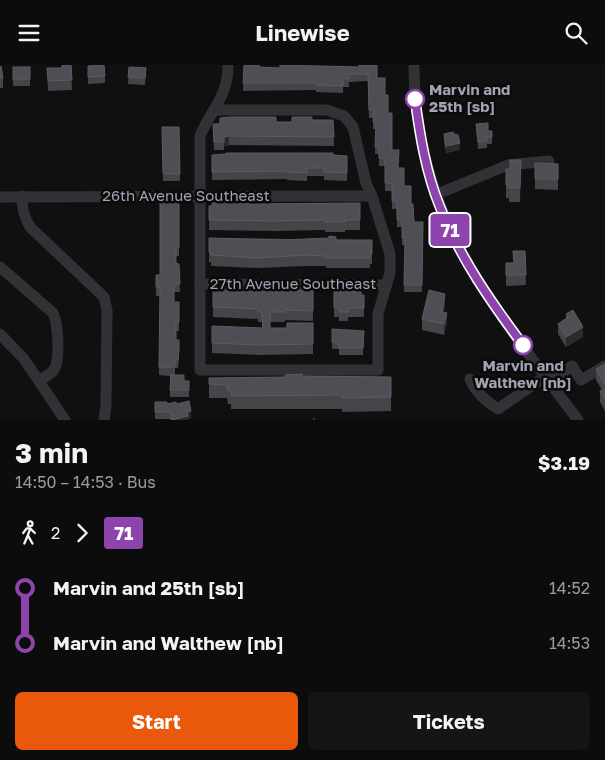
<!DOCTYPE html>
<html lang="en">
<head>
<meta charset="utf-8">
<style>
	:root { --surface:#0d0c0d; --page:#161516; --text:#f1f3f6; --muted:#9a9b9d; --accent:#ea580c }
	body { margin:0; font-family:"Golos Text",sans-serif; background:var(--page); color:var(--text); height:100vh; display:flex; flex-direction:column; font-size:19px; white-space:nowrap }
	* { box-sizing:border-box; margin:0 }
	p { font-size:16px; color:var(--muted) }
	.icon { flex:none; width:28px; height:28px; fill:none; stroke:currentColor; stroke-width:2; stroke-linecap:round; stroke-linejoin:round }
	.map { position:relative; height:355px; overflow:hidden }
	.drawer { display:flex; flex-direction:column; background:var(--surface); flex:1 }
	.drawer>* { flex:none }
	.badge { padding:0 10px; border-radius:4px; font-size:18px; line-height:32px }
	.map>.badge { position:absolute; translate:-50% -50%; box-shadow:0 0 0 2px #fff }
	.legs { display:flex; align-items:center; gap:8px; height:55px; padding:0 15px; font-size:16px }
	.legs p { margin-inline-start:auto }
	.summary { display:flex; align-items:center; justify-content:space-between; height:85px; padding:0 15px }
	h1 { font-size:28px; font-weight:700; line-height:38px }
	.cta { display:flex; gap:10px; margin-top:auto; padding:10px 15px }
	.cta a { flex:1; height:58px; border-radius:8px; background:var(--accent); color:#fff; font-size:20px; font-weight:700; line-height:58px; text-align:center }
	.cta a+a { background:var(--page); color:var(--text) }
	ul { padding:0 15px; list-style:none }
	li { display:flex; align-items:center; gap:18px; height:55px; font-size:19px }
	li i { display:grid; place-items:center; width:8px; height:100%; margin:0 6px; background:currentColor }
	li i::after { content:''; width:12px; height:12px; margin:-6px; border:4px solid; border-radius:50%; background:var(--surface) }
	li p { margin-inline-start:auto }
	li:first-child i { background:linear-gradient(#0000 50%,currentColor 0) }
	li:last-child i { background:linear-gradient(currentColor 50%,#0000 0) }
	header { display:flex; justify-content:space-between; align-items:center; height:65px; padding:0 15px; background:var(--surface); font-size:22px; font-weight:700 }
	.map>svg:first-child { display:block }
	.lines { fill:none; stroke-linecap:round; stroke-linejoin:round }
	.stream { stroke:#2b3039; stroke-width:2.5 }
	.minor { stroke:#323236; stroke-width:11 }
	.wall { fill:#444449 }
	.shaded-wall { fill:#2b2b2e }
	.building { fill:#4e4e54; stroke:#5b5c63 }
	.line-1-casing { stroke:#fff; stroke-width:11 }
	.line-1 { stroke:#8e44ad; stroke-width:8 }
	.stop-1-dot { fill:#fff; stroke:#8e44ad; stroke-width:2.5 }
	.labels { text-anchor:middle; stroke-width:5; stroke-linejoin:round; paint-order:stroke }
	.stop-label { font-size:15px; font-weight:bold; fill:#a2a3b1; stroke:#0c0b0c; text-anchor:start }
	.street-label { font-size:15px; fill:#a2a3b1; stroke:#0c0b0c }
</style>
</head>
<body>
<header><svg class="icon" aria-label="menu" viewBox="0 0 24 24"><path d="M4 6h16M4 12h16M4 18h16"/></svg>Linewise<svg class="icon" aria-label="search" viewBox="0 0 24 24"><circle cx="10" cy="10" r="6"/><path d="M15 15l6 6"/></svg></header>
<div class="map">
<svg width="605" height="355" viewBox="0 0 605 355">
	<rect width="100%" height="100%" fill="#111011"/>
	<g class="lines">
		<polyline class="stream" points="314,354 314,355"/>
		<g class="minor">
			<path d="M414,0C413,148 494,243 578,355"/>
			<path d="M214,45H327L344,51L353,62L366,118L372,131L390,189V208L378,249V305H200V71C212,43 228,32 228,0"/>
			<polyline points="435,130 508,100 549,96"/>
			<path d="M22,131C22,144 24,153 31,163L104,232L107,245L106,340L104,355"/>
			<polyline points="0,132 372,131"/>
			<path d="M0,202L53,248C58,258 60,293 55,303C52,309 45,312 39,315"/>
			<polyline points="200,219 386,220"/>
			<polyline points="0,269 24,294 65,355"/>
			<path d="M470,314C476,328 486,336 498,344L546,311"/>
			<polyline points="550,316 572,301 581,315 605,301"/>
		</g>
	</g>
	<g class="wall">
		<polygon points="71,0 72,25 48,26 47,3 62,3"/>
		<polygon points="244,0 259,2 280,3 359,2 377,13 385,30 388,48 392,85 411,139 414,157 423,157 422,227 404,227 405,180 402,180 402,162 397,162 397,144 392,144 392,126 385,126 385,101 379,101 379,89 375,89 376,64 373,64 373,53 369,53 368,16 349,17 349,22 343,22 343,28 316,27 316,25 243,26"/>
		<polygon points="88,1 105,11 105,18 88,19"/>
		<polygon points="0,2 3,13 3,23 0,23"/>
		<rect x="13" y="2" width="17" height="19"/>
		<polygon points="129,2 146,3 145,20 128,19"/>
		<polygon points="312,55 333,55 334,81 229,80 224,81 224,85 214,85 213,59 292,57"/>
		<polygon points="476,59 488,66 492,72 492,79 487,79 487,83 478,84"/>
		<polygon points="162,62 179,62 180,116 163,116"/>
		<polygon points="444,69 454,69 460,85 446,88 444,76"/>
		<polygon points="212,90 347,91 347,116 324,115 324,111 307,111 307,116 287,115 287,114 212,115"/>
		<polygon points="521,95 520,137 509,137 509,133 506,133 506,104 510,104"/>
		<polygon points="535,98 558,99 558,125 535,124"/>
		<polygon points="179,137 179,191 176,191 176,198 179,199 180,227 174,227 174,237 179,237 179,266 176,266 176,275 179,292 178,303 175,303 175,310 184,316 189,316 189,332 170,332 170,311 159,310 160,231 156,231 156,210 160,210"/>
		<polygon points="360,138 360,165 345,165 345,167 325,167 325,165 276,166 209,165 209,141 252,139"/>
		<polygon points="209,173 372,175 372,199 370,199 370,203 326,203 326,201 305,201 258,203 211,201 211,197 209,197"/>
		<polygon points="525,186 526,220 506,221 506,198 513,198"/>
		<polygon points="213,225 233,227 313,225 313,256 285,255 285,257 270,257 270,263 287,263 313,258 313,289 259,290 212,288 212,261 262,263 262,257 258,257 258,254 213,252"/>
		<polygon points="334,226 364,230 364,252 348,252 348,256 339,256 339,252 334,252"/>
		<polygon points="445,239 444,247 447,258 444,270 422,265 422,254"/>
		<polygon points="566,249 583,272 566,282 558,269 558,259 566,254"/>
		<polygon points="332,264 364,266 363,290 339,290 339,284 332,284"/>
		<polygon points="605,299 605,346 600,337 600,326 602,325 596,315 596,304"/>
		<polygon points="302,311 391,312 391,346 342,347 342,344 231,344 231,339 228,339 227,333 209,333 209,313 285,312"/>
		<polygon points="155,337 167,339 177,339 191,353 188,354 188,355 170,355 170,354 155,354"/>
	</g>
	<g class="shaded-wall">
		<polygon points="229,71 229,80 224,81 224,72"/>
		<polygon points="460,78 460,85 446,88 446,81"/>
		<polygon points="445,229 445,239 442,257 442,247"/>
		<polygon points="447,248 447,258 444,270 444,259"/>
		<polygon points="583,262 583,272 566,282 566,272"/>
		<polygon points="191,346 191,353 188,354 188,355 172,355 187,347"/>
	</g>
	<g class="building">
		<polygon points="62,0 71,0 72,15 48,16 47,3 62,3"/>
		<polygon points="104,0 105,11 88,12 88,1"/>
		<polygon points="244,0 259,0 259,2 280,3 280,0 359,2 359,0 377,0 377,13 385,13 385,30 388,30 388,48 392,48 392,85 399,85 398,103 404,103 404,121 411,121 411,139 413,139 414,157 423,157 422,220 404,220 405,173 402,173 402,155 397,155 397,137 392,136 392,118 385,118 385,93 379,93 379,82 375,82 376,57 373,57 374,45 369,45 368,9 349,9 349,14 343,14 343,21 316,20 316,18 243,18"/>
		<polygon points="1,1 3,13 0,13 0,2"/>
		<rect x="13" y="2" width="17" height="12"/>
		<polygon points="129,2 146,3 145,13 128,12"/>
		<polygon points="231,52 276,52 276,57 292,57 292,52 312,52 312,55 333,55 334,72 229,71 224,72 224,77 214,77 213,59 220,59 220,53"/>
		<polygon points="488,58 488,66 492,66 492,72 487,72 487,76 478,77 476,59"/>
		<polygon points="162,62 179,62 180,109 163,108"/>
		<polygon points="453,67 454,69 458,70 460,78 446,81 444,69"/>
		<polygon points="226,88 333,88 333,90 347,91 347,108 324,107 324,103 307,103 307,108 287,107 287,106 212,107 212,90 226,89"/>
		<polygon points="510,95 521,95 520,123 509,123 509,120 506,120 506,104 510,104"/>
		<polygon points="535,98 558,99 558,114 535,114"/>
		<polygon points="160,137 179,137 179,183 176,183 176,198 179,199 180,219 174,219 174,237 179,237 179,257 176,257 176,275 179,275 179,284 178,295 175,295 175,302 159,302 160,222 156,222 156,210 160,210"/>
		<polygon points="212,137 252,139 360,138 360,155 345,155 345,157 325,157 325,155 276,156 209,155 209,141 212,141"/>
		<polygon points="329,171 336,172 336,175 372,175 372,189 370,189 370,193 326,193 326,191 305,190 258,193 211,190 211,187 209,187 209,173 282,175 329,173"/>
		<polygon points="513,186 525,186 526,210 506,210 506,198 514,198"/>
		<polygon points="213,225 233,225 233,227 313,225 313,246 285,245 285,247 270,247 270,263 287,263 287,258 313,258 313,279 259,280 212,278 212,261 263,263 262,247 258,247 258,244 213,242"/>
		<polygon points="429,225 445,229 442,247 447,248 444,259 422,254"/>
		<polygon points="334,226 361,226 361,230 364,230 364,243 348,243 348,247 339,247 339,243 334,243"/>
		<polygon points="573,245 583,262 566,272 558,259 568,252 566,249"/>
		<polygon points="332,264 364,266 363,283 339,283 339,277 332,277"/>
		<polygon points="605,299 605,320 596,304"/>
		<polygon points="302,309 302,311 391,312 391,332 342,333 342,330 231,331 231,326 228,326 227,320 209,319 209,313 285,312 285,310"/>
		<polygon points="171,310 184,310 184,316 189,316 189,325 170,325"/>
		<polygon points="605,324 605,335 600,326"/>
		<polygon points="189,336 191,346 187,347 188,351 172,355 170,347 155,347 155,337 167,337 167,339 176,337 177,339"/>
	</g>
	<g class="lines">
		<defs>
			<path id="line-1" d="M415,34C420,71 426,108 440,142C460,193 491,237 523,280"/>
		</defs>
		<use href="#line-1" class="line-1-casing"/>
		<use href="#line-1" class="line-1"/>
	</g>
	<g class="stop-1-dot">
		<circle cx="415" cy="34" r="9"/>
		<circle cx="523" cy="280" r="9"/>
	</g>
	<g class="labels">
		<g class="stop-label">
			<text x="429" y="30">Marvin and<tspan x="429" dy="17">25th [sb]</tspan></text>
			<text x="523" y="306" text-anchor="middle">Marvin and<tspan x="523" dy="17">Walthew [nb]</tspan></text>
		</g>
		<g class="street-label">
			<text x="186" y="136">26th Avenue Southeast</text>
			<text x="293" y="224">27th Avenue Southeast</text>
		</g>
	</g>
</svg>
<b class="badge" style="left:450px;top:165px;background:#8e44ad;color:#fff">71</b>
</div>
<section class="drawer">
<div class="summary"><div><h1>3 min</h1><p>14:50 – 14:53 · Bus</p></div><b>$3.19</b></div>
<div class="legs"><svg class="icon" aria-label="walk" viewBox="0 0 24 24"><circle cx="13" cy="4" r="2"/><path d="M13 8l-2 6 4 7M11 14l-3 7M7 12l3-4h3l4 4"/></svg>2<svg class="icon" aria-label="forward" viewBox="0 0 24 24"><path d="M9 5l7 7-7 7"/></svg><b class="badge" style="background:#8e44ad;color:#fff">71</b></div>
<ul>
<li><i style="color:#8e44ad"></i><b>Marvin and 25th [sb]</b><p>14:52</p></li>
<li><i style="color:#8e44ad"></i><b>Marvin and Walthew [nb]</b><p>14:53</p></li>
</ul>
<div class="cta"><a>Start</a><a>Tickets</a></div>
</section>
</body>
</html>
